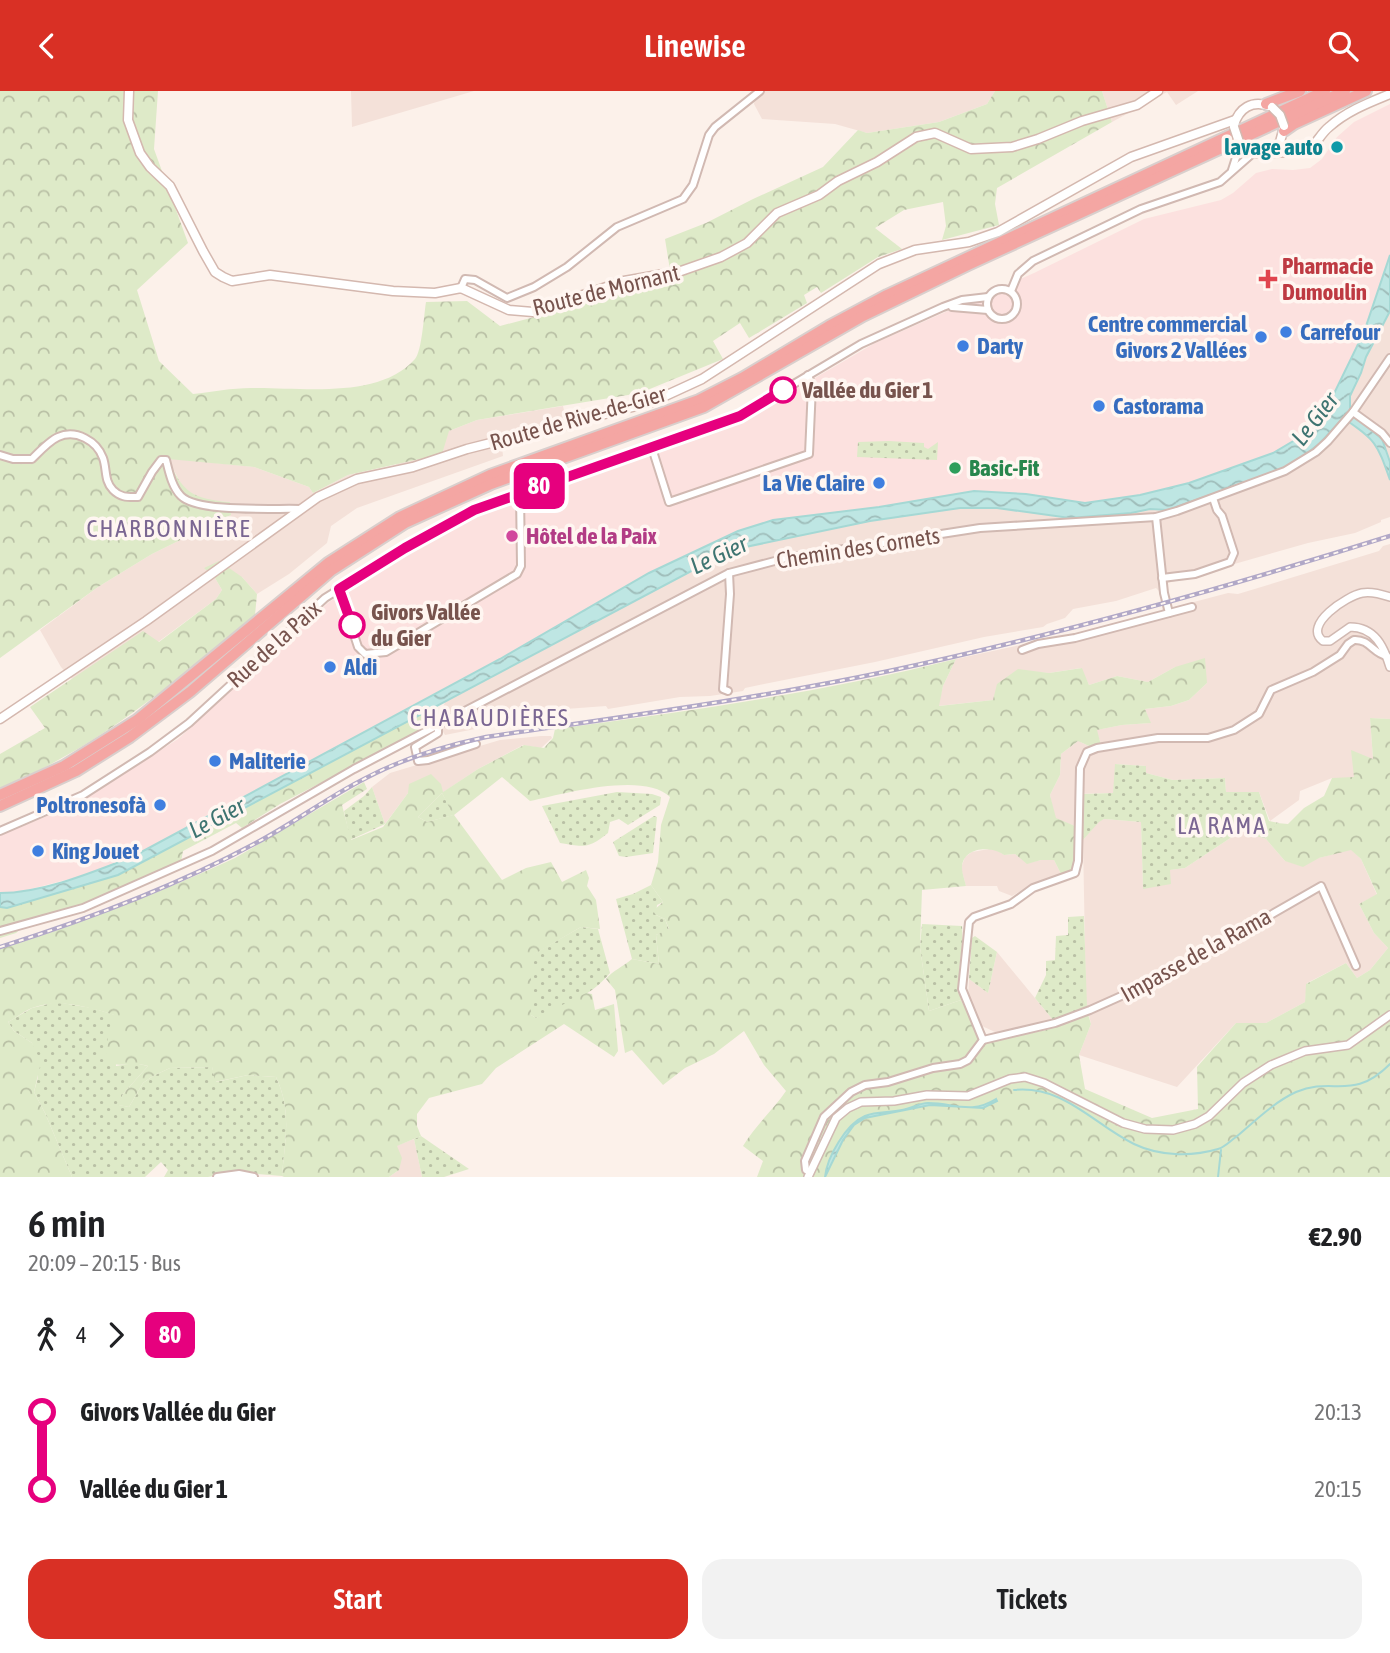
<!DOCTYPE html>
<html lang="en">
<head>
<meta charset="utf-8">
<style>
	:root { --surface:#fff; --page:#f2f2f2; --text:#202124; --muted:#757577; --accent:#d93025 }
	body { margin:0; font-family:"Asap Condensed",sans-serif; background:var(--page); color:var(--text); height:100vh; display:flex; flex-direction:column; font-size:26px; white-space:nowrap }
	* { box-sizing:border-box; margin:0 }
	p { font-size:23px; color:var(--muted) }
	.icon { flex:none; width:38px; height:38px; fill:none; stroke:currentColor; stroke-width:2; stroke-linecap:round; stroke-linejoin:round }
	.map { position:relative; height:1086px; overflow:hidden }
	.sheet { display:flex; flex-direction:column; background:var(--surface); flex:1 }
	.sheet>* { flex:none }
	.badge { padding:0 14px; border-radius:10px; font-size:24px; line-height:46px }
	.map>.badge { position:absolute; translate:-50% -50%; box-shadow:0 0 0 4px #fff }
	.legs { display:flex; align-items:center; gap:10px; height:77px; padding:0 28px; font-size:23px }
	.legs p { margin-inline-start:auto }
	.summary { display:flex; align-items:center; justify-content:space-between; height:119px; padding:0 28px }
	h1 { font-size:38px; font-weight:600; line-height:52px }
	.cta { display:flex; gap:14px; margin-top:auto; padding:14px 28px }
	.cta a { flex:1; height:80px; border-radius:21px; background:var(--accent); color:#fff; font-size:28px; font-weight:600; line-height:80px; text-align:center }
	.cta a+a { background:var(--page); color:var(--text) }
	ul { padding:0 28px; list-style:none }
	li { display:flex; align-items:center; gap:24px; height:77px; font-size:26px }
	li i { display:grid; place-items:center; width:10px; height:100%; margin:0 9px; background:currentColor }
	li i::after { content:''; width:18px; height:18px; margin:-9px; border:5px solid; border-radius:50%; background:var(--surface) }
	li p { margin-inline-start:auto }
	li:first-child i { background:linear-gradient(#0000 50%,currentColor 0) }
	li:last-child i { background:linear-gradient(currentColor 50%,#0000 0) }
	header { display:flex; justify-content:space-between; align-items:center; height:91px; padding:0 28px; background:var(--accent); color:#fff; font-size:32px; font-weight:600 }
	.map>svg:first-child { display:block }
	.residential { fill:#f4e1d9 }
	.commercial { fill:#fce1df }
	.grass { fill:url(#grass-dots) }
	.forest { fill:url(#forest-crowns); fill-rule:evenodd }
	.water { fill:url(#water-waves); stroke:#a5d8d4; stroke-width:2 }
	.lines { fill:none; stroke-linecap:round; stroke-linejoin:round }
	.stream { stroke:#a5d8d4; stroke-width:2 }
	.minor-casing { stroke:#d1b9b2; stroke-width:10 }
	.tertiary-casing { stroke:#d1b9b2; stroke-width:10 }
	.secondary-casing { stroke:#d4b8af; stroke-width:11 }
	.motorway-casing { stroke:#d9cfcd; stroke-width:14 }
	.minor { stroke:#fff; stroke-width:6 }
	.tertiary { stroke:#fff; stroke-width:7 }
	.secondary { stroke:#fff; stroke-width:8 }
	.motorway { stroke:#f4a6a3; stroke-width:10 }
	.rail-casing { stroke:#b1a8c7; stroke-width:4.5 }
	.rail { stroke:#fff6f1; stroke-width:2; stroke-dasharray:5; stroke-linecap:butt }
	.secondary-bridge-casing { stroke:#d4b8af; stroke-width:11; stroke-linecap:butt }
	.secondary-bridge { stroke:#fff; stroke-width:8 }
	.line-1-casing { stroke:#fff; stroke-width:16 }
	.line-1 { stroke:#e6007e; stroke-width:10 }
	.culture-dot { fill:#0f9aa8; stroke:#fff6f1; stroke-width:2.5 }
	.health-dot { fill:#e0444e; stroke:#fff6f1; stroke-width:2.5 }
	.shop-dot { fill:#3f7fe0; stroke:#fff6f1; stroke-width:2.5 }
	.stop-1-dot { fill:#fff; stroke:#e6007e; stroke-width:3.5 }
	.leisure-dot { fill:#2e9e5b; stroke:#fff6f1; stroke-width:2.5 }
	.hotel-dot { fill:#d1479c; stroke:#fff6f1; stroke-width:2.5 }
	.labels { text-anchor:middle; stroke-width:7; stroke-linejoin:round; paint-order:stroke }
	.culture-label { font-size:23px; font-weight:bold; fill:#0d838f; stroke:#fff6f1; text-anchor:end }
	.health-label { font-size:23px; font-weight:bold; fill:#be3a42; stroke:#fff6f1; text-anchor:start }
	.street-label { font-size:23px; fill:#77534d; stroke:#fff6f1 }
	.shop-label { font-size:23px; font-weight:bold; fill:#366cbe; stroke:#fff6f1; text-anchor:start }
	.stop-label { font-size:23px; font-weight:bold; fill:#77534d; stroke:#fff6f1; text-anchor:start }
	.leisure-label { font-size:23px; font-weight:bold; fill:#27864d; stroke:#fff6f1; text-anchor:start }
	.hotel-label { font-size:23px; font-weight:bold; fill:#b23c85; stroke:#fff6f1; text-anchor:start }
	.water-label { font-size:24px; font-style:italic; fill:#3e7471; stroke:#fff6f1 }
	.neighbourhood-label { font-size:24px; letter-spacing:2px; fill:#7a6692; stroke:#fff6f1 }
</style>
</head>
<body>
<header><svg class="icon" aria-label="back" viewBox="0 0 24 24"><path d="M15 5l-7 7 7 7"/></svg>Linewise<svg class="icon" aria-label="search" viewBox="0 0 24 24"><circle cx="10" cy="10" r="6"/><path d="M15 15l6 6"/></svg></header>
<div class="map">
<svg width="1390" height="1086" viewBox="0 0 1390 1086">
	<defs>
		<pattern id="grass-dots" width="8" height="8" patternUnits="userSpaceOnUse" patternTransform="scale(1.75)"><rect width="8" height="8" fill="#deeac8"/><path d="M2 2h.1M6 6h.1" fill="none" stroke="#b9c0a5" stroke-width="1.8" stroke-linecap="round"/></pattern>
		<pattern id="forest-crowns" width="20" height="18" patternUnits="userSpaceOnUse" patternTransform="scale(1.75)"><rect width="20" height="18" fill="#deeac8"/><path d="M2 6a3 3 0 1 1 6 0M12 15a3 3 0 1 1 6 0" fill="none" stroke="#b9c0a5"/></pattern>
		<pattern id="water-waves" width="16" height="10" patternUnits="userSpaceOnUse" patternTransform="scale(1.75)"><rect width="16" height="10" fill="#bee6e3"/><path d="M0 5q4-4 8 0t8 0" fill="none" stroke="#9fbdba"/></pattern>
	</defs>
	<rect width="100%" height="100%" fill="#fcf1ea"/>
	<g class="residential">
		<polygon points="351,0 474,0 352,36"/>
		<polygon points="756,0 995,0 987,13 939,31 867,42 835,33 762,28 754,13"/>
		<polygon points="1102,0 1198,0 1176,14 1167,1 1112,31"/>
		<polygon points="1390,220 1390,426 1381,429 1381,431 1355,442 1308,452 1168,492 1168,498 1159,500 1156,497 1116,510 1073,518 1065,527 1047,533 1043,536 984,546 875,571 764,593 745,597 743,600 710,605 680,606 608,618 606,615 525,621 525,628 445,644 437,630 446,609 731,459 870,430 960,417 997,417 1070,427 1131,422 1150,418 1169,419 1296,371 1320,352 1350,319 1350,305 1361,282 1366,266"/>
		<polygon points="563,315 566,328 571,326 578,337 502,356 503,365 357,417 331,435 327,452 289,483 257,503 242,486 215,487 222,499 216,508 158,551 72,588 61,576 40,539 98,496 152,463 231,424 230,411 203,409 184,398 167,367 254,376 309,396 313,402 348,384 395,374 449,340 477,329"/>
		<polygon points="1390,453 1390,628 1370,627 1373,668 1354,687 1332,687 1300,700 1299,709 1270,730 1259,701 1226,701 1225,687 1173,689 1146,682 1146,675 1116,673 1113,702 1075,703 1075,735 1055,728 1050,704 1060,684 1061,663 1078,650 1089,655 1101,653 1096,639 1122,634 1150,632 1145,618 1171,615 1189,609 1207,592 1175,576 1148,591 1117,585 1089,594 1081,577 1049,582 1034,581 993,609 938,615 943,595 956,568 1118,533 1162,520 1163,516 1170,514 1171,517 1228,502 1238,503 1379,460 1383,455"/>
		<polygon points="541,645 551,645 552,647 541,657 523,654 478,678 442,702 408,702 385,733 372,696 390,682 500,649"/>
		<polygon points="1104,728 1141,731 1143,798 1170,779 1185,777 1244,738 1251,737 1256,745 1266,748 1285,770 1319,767 1351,758 1361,768 1377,804 1359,813 1374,842 1388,857 1370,879 1357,887 1346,872 1307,892 1305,911 1266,932 1236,932 1177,996 1079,964 1091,933 1086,911 1083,749 1099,730"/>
		<polygon points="989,758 997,759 1004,764 1015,763 1027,772 1041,769 1054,769 1062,785 1033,793 1012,805 999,800 997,795 966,795 961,777 965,766 972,761"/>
		<polygon points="997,861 1053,929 997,942 980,934 968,905 969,888 988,902"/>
		<polygon points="414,1048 422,1086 389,1086 399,1079 396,1055"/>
	</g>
	<polygon class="commercial" points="1390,13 1390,164 1380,197 1364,241 1326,319 1300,346 1274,362 1189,392 1140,404 1085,412 1026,403 974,400 879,416 773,429 738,440 649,482 500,568 132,766 89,783 15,802 0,802 0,744 77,713 178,648 329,511 471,426 739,331 875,252 1034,182 1144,128 1221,109 1233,102 1256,82 1272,78 1293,79 1310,77 1322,68 1337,46 1354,31"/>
	<g class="grass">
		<polygon points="889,350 924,352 924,356 928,358 938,351 937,369 857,366 858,351"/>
		<polygon points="1115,673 1146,675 1146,682 1173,689 1225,687 1226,701 1259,701 1269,730 1279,732 1266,748 1256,745 1251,737 1244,738 1185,777 1170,779 1171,793 1143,798 1141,731 1104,728 1099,731 1083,749 1083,703 1113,702"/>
		<polygon points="372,696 385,733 350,749 344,720 364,705"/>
		<path d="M617,701L652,703L661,706L660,714L628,734L619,728L610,731L608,742C589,758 583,756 560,752L542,715Z"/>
		<polygon points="442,702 454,724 427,731 418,726"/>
		<polygon points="654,725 657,726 653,762 626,766 619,765 613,751"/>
		<polygon points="651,794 663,811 657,814 656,824 665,828 669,839 656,844 659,873 632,868 616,808 633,803"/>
		<polygon points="1084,825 1087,916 1053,929 1035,907 1046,884 1046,870 1055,869 1056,845 1068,844 1068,826"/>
		<path d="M922,833L962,835C964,863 955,880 961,909L929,920L920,856Z"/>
		<path d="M581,836L598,838L610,882C593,903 562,918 536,927L531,924L530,865Z"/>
		<polygon points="975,845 997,861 988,902 969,888 972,847"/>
		<path d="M56,911L92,917L115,924L116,975L134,972L148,975L123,1003L119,1014L129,1016L143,992L153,985L170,977L212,976L216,991L248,984L276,986C292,1020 285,1049 282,1085L234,1081L208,1086H164L168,1079L161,1071L145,1086H72L45,1022L34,1001L38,986L32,952L14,940L8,931L32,917Z"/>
		<polygon points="421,1045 469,1078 444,1086 422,1086 414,1048"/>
	</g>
	<g class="forest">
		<path d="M0,0H158L154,58L188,152L137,199L159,270L193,303C212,301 232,297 251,297C301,296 379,309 415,268C422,260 424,223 426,211L467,210L500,235L632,200L670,179L665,148L706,132L753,108L823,76L858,39L867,42L939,31L987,13L995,0H1102L1112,31L997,97L995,113L999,134L942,149L946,135L943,111L904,119L875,137L902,158L878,166L821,202L817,196L804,204L807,212L749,247L740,232L713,250L723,268L640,302L477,329L449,340L442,363L348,384L313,402L309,396L254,376L168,368C183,402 193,408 230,411L231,424L152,463L98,496L0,567Z"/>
		<path d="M219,470L242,486L257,503L255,524C173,592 100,656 0,697V663L45,637L30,616L143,540L159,551L216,508L222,499L215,487L204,477Z"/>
		<path d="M1205,567L1207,592L1189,609L1171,615L1145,618L1151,632L1122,634L1097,639L1101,654L1089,655L1078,650L1061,663L1060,684L1050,704L1056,727L1075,735L1076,772L1071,782L1062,785L1054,769H1041L1027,773L1015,763L1004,764C991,754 962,756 962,777C962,782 965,790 966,795L922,799L920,856L929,920L961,909L981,949L987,952L1046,939L1088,923L1091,933L1079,964L1085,998L1152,1027L1198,1018L1197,976L1236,932H1266L1305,911L1306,893L1346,872L1357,887L1370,879L1388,857L1374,842L1359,813L1377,803L1361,768L1351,759L1319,767L1303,776L1285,770L1266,748L1277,732L1288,733L1304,717L1324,705L1332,687L1354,686L1351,659L1373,668L1370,627L1390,628V1086H757L763,1070L743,1055C755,1035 773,1019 786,1000L764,974L744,940L714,963L685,977L663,994L632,959L625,962L615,899L606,888C612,880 624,875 632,868L659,873L656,844L669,838L665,828L656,824L653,820L663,811L651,794L658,771L661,734L670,706C644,680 562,703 530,710L502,686L454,724L502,789L526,777L551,771L562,791L586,779L589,787L587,795L596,809L600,838L581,836L531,865V924L536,927L586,902L592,903L595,919L614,913L618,960L614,966L564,933L496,977L482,993L429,1007L417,1023V1035L421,1045L397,1055L402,1067L399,1079L389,1086H284L282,1085C285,1049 292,1020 276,986L248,984L215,991L212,976L170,977L153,985L143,992L129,1016L118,1014L123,1003L148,975C133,971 120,976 106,972L108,941L114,924C88,916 59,907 32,917C24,920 16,927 8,931L14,940L32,952L41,971L34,1001L45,1022L72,1086H0V858C80,833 159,802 235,767L364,691L367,698L342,714L351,749L383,736L408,702L409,693L431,683L441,693L443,701L478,678L524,654L544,657L553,647L555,638C689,620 825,601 956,568L943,595L939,615L993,609L997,593L1018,578L1049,582L1082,577L1089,594L1117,585L1148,591L1175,576ZM442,702L453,724L427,731L418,726Z"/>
		<polygon points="425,620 434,633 280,713 242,737 236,732 183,760 181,771 139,791 74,817 31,828 16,842 0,847 0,816 7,817 118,784"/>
	</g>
	<g class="water">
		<path d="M1390,164V220L1366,266L1361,282L1350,305V319L1353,324L1382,348L1390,371V389C1377,352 1376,349 1343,327L1320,352L1296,371L1277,380L1168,419L1150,418L1131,422L1070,427L997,417H960L870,430L731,459L118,784L7,817L0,816V802C43,802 93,781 132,766L500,568L649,482L738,440L773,429L879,416L974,400L1026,403L1085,412L1140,404L1189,392L1273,362L1300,346L1326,319L1364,241Z"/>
		<path d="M996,1008L997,1010L983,1017L930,1014L865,1027L854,1034L843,1049L825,1086C827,1066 846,1033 865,1025C877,1020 890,1022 902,1019C911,1018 919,1012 928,1012C955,1012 970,1024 996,1008Z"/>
	</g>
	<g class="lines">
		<g class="stream">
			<path d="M1014,999C1064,994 1093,1033 1134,1053C1159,1065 1191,1066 1218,1058C1225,1056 1230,1050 1236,1046C1254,1031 1274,1011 1296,1001C1334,985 1352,1011 1390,973"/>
			<polyline points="1218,1086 1221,1059"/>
		</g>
		<defs>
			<g id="minor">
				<polyline points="1232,79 1240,54"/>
				<polyline points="461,197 465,188 475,189 507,207 534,196 567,176 617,136 683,108 693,94 709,44 715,36 760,0"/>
				<circle cx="1002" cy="213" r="15"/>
				<polyline points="1011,200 1018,183 1033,170 1141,118 1220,91 1253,62"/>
				<polyline points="952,216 988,219"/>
				<polyline points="1353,321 1382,342 1390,352"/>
				<polyline points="652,357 669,411 809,363 812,295 808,284"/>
				<path d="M0,364L13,368H32C39,361 49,350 58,346C76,338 97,350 103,367C107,378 104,390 113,399C121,407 128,406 138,406L152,381L161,369H166C169,381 172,396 181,405C198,422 275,417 301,418"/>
				<polyline points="1156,426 1164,502 1169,522"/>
				<polyline points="1162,487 1195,483 1230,471 1234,462 1222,425 1217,419 1213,407"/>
				<polyline points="339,498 358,556 365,563 386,561 517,483 521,475 520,402"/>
				<polyline points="1022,559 1038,553 1075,547 1192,516"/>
				<polyline points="728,600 723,598 730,503 729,482"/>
				<polyline points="438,635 438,642 415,656 418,670 428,669 476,653"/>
				<polyline points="0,740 83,704 150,661 189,632 325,507 405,457 474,419 740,325 861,253 943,216 962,209 988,206"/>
				<polyline points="0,840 83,817 212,760 354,678 729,482 786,467 980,437 1156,426 1177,420 1285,380 1316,361 1328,350 1353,321 1390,267"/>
				<polyline points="983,949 1055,932 1090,919 1157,889 1230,850 1241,841 1321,795 1356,875"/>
				<path d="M810,1081L806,1079L805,1070L824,1026L851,1001L865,994L888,991L933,977L960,973L968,969L983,949L962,898L969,831L974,826L1011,813L1033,797L1075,782L1078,770L1080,677L1087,661L1097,657L1158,647H1208L1234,639L1259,623L1271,599L1313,581L1340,564L1348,553L1354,549C1370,548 1373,563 1387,565"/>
				<polyline points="217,1086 239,1083 254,1086"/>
			</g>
			<g id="tertiary">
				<path d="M1390,506C1381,503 1371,500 1362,502C1347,505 1302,534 1323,550H1330L1350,536C1375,536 1384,556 1390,576"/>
				<polyline points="808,1086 836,1027 848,1017 861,1011 894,1010 927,1004 968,1005 1010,988 1025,986 1044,992 1123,1032 1145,1038 1173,1039 1195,1033 1209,1025 1243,992 1271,974 1305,960 1348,954 1390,924"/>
			</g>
			<g id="secondary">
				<polyline points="129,0 128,29 140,62 150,76 170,95 203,160 215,181 223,186 232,190 270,184 393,200 435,202 461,197 509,219 533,221 624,190 681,180 721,166 747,152 777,122 819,104 838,90 877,71 916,46 935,42 971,58 1012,56 1038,48 1082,30 1137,14 1158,0"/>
				<path d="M1234,34C1239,17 1252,9 1269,15"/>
				<path d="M1240,54C1244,58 1248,61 1253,62C1257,63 1303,61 1307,59C1316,55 1320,43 1329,36C1347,20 1368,12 1390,3"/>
				<polyline points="1271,60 1280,51 1284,36"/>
				<polyline points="0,628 146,530 318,406 357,388 413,376 467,358 652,311 702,288 879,173 915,159 969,151 998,141 1131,66 1235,29"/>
			</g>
			<g id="motorway">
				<polyline points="1266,13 1300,0"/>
				<polyline points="1284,40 1294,33 1366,0"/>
				<polyline points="0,704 64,675 137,629 328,472 400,426 490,384 699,309 742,287 829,235 887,204 1325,0"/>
				<polyline points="0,715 76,680 130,646 190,601 332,479 405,432 491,393 704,316 863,225 968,174 1345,0"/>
			</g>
		</defs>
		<use href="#minor" class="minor-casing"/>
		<use href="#tertiary" class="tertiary-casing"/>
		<use href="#secondary" class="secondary-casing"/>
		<use href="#motorway" class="motorway-casing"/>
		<use href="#minor" class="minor"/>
		<use href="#tertiary" class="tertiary"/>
		<use href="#secondary" class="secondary"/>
		<use href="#motorway" class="motorway"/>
		<defs>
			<path id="rail" d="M0,856C86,829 176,795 256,752C294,732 328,706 366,687C404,667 444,655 486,646C621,626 756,608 889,580C1058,544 1225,497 1390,445"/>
		</defs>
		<use href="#rail" class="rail-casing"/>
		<use href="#rail" class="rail"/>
		<defs>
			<g id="secondary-bridge">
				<polyline points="1272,16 1280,24 1284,35"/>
				<polyline points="1234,36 1240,54"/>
			</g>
		</defs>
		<use href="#secondary-bridge" class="secondary-bridge-casing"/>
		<use href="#secondary-bridge" class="secondary-bridge"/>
	</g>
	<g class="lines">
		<defs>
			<polyline id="line-1" points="352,534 339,498 405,457 474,419 740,325 783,299"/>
		</defs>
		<use href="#line-1" class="line-1-casing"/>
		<use href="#line-1" class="line-1"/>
	</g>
	<circle class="culture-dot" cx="1337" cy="56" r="7"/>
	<path class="health-dot" d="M1264.5 177.5h7v7h7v7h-7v7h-7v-7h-7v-7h7z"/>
	<g class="shop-dot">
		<circle cx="1286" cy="241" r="7"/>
		<circle cx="1261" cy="246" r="7"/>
		<circle cx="963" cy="255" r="7"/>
		<circle cx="1099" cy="315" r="7"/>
		<circle cx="879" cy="392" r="7"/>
		<circle cx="330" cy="576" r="7"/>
		<circle cx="215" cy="670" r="7"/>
		<circle cx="160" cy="714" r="7"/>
		<circle cx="38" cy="760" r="7"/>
	</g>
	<g class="stop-1-dot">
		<circle cx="783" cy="299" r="12"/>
		<circle cx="352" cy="534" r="12"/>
	</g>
	<circle class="leisure-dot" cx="955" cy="377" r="7"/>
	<circle class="hotel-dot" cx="512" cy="445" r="7"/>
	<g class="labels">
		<g class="culture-label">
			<text x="1323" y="64">lavage auto</text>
		</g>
		<g class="health-label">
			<text x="1282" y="183">Pharmacie<tspan x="1282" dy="26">Dumoulin</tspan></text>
		</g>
		<g class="street-label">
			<text transform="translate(606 199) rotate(-14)" y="8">Route de Mornant</text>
			<text transform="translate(578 327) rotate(-16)" y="8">Route de Rive-de-Gier</text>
			<text transform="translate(858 457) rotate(-9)" y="8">Chemin des Cornets</text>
			<text transform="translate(274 553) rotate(-42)" y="8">Rue de la Paix</text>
			<text transform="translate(1196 864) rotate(-29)" y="8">Impasse de la Rama</text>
		</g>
		<g class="shop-label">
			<text x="1247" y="241" text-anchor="end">Centre commercial<tspan x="1247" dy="26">Givors 2 Vallées</tspan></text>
			<text x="1300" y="249">Carrefour</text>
			<text x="977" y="263">Darty</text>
			<text x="1113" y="323">Castorama</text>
			<text x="865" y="400" text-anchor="end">La Vie Claire</text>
			<text x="344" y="584">Aldi</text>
			<text x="229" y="678">Maliterie</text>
			<text x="146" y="722" text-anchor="end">Poltronesofà</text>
			<text x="52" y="768">King Jouet</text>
		</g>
		<g class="stop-label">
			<text x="802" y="307">Vallée du Gier 1</text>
			<text x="371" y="529">Givors Vallée<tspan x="371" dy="26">du Gier</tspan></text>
		</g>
		<g class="leisure-label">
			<text x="969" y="385">Basic-Fit</text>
		</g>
		<g class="hotel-label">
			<text x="526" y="453">Hôtel de la Paix</text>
		</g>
		<g class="water-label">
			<text transform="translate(1315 328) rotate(-52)" y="8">Le Gier</text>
			<text transform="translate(719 464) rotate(-25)" y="8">Le Gier</text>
			<text transform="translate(217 727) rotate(-28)" y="8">Le Gier</text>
		</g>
		<g class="neighbourhood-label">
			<text x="169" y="446">CHARBONNIÈRE</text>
			<text x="490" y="635">CHABAUDIÈRES</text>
			<text x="1222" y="743">LA RAMA</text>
		</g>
	</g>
</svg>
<b class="badge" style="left:539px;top:395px;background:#e6007e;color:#fff">80</b>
</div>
<section class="sheet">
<div class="summary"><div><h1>6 min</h1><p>20:09 – 20:15 · Bus</p></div><b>€2.90</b></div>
<div class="legs"><svg class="icon" aria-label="walk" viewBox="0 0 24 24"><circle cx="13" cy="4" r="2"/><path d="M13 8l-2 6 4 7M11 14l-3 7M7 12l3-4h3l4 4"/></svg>4<svg class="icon" aria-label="forward" viewBox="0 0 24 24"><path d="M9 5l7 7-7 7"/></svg><b class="badge" style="background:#e6007e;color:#fff">80</b></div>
<ul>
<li><i style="color:#e6007e"></i><b>Givors Vallée du Gier</b><p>20:13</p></li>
<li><i style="color:#e6007e"></i><b>Vallée du Gier 1</b><p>20:15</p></li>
</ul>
<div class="cta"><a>Start</a><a>Tickets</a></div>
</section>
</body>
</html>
